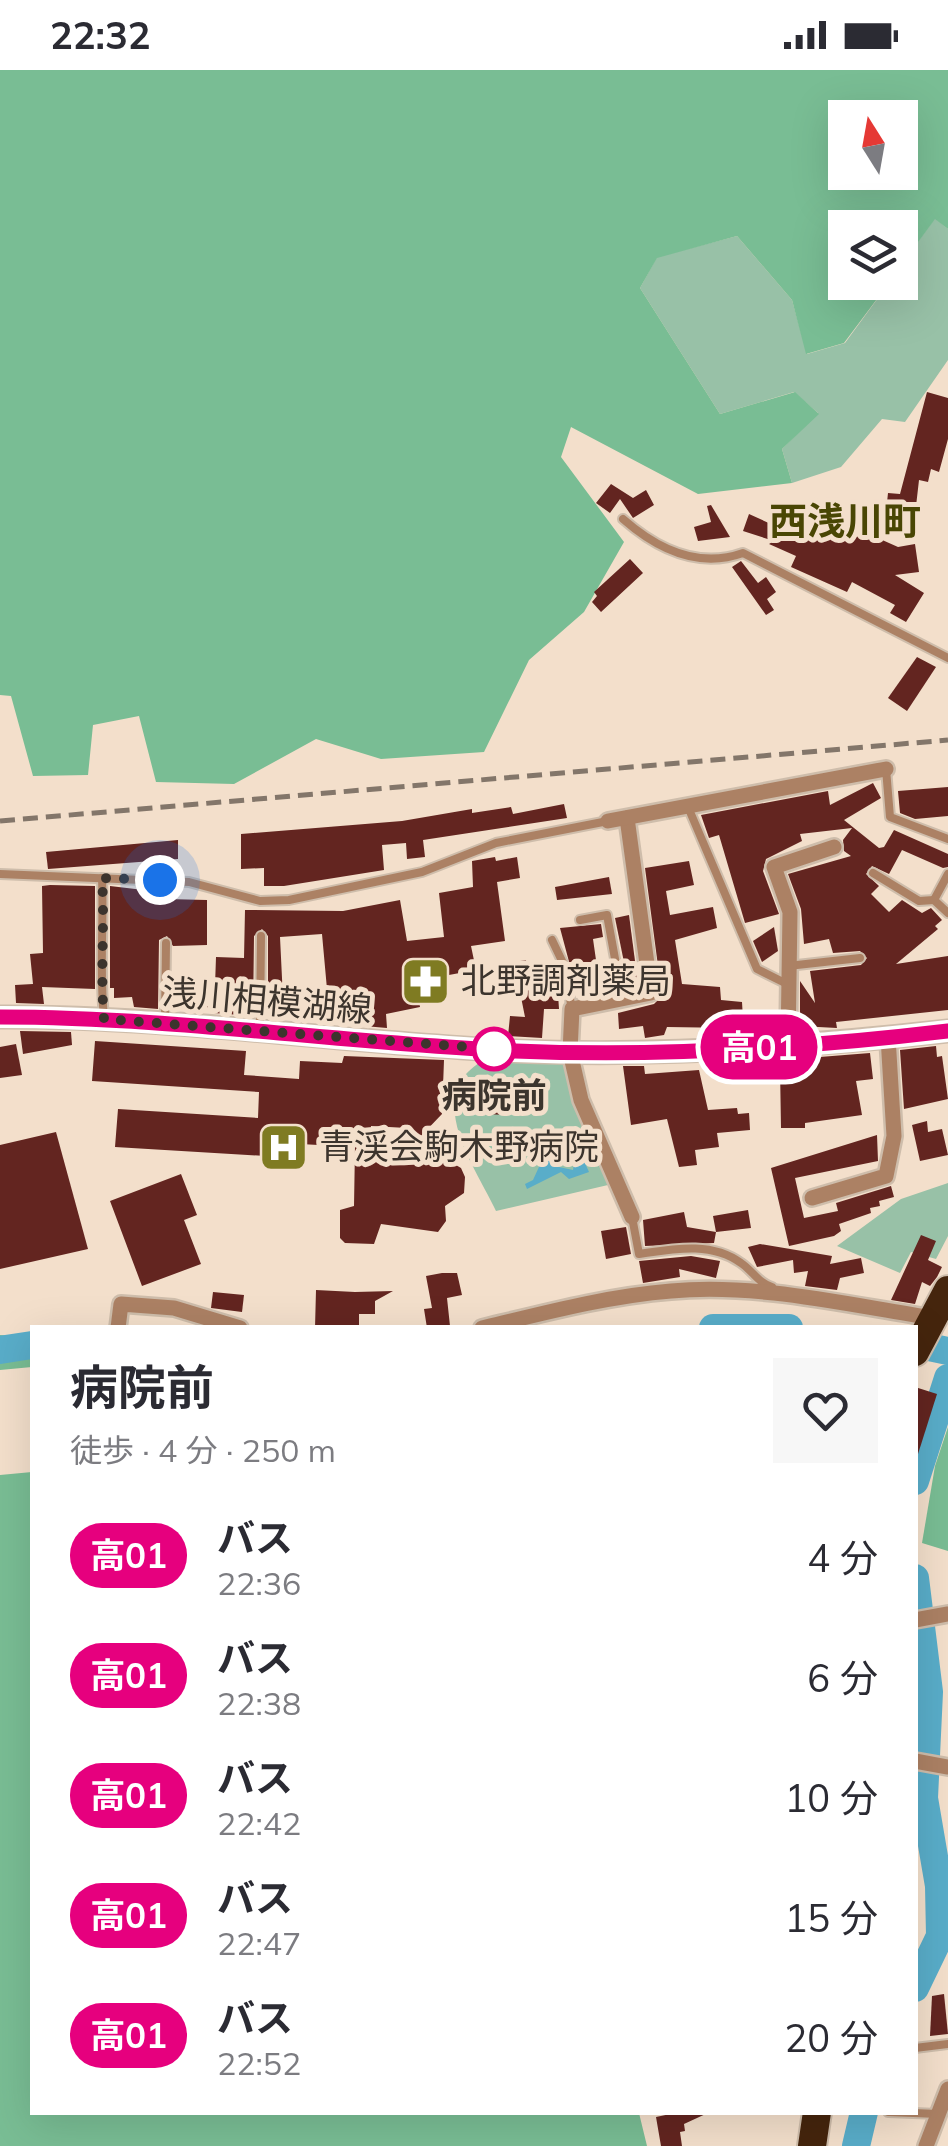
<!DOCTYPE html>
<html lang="ja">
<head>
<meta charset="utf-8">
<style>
	:root { --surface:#fff; --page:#f7f7f7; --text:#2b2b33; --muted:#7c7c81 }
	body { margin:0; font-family:Mulish,"Noto Sans JP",sans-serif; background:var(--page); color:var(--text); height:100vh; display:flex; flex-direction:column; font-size:38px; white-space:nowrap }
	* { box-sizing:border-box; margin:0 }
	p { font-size:32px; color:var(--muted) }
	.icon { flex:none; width:55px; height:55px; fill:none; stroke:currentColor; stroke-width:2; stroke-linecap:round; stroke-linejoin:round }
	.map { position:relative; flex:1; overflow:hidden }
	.details { position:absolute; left:30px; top:1255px; width:888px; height:790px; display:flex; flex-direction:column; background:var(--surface); border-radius:0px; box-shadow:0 10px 40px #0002 }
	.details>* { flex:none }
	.badge { padding:0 20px; border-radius:32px; font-size:35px; line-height:65px }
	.needle { width:65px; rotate:349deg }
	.tools { position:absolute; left:828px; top:30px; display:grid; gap:20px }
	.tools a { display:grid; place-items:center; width:90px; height:90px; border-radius:0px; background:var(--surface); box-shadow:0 10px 40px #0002; font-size:50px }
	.you { position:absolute; width:50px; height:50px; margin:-25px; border:8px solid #fff; border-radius:50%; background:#1a73e8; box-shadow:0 0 0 15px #1a73e833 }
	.map>.badge { position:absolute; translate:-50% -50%; box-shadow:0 0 0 5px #fff }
	.round { display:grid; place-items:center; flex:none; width:105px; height:105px; border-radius:0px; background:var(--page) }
	.summary { display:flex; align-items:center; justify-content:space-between; height:170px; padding:0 40px }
	h1 { font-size:48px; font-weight:700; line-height:75px }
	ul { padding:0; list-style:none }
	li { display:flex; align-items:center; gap:30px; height:120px; padding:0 40px }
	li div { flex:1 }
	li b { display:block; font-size:38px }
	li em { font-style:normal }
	li .badge { min-width:110px; font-weight:700; text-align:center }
	.status { display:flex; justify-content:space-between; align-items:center; height:70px; padding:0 50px; background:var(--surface); direction:ltr }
	.status svg { height:28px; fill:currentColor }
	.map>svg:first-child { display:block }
	.green { fill:#98c1a7 }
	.forest { fill:#79bd94; fill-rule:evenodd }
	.water { fill:#59adc9 }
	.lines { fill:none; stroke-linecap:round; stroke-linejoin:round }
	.river { stroke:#59adc9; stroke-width:28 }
	.building { fill:#632520; fill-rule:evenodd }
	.lane-casing { stroke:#cebdab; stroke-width:12 }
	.street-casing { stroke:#cebdab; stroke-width:20 }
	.secondary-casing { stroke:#cebdab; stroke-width:25 }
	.highway-casing { stroke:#cebdab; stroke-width:32 }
	.lane { stroke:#ac8164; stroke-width:8 }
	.street { stroke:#ac8164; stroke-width:15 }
	.secondary { stroke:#8e5120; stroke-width:20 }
	.highway { stroke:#45250d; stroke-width:28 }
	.rail { stroke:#83766a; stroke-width:5; stroke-dasharray:15 8; stroke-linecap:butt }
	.line-casing { stroke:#fff; stroke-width:22 }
	.line { stroke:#e6007e; stroke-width:15 }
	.walk { stroke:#3c342d; stroke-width:10; stroke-dasharray:0 18 }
	.stop-dot { fill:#fff; stroke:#e6007e; stroke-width:5 }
	.labels { text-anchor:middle; stroke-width:10; stroke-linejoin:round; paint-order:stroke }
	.poi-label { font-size:35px; fill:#3c342d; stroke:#f3dfcb; text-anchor:start }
	.street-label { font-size:35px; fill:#3c342d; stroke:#f3dfcb }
	.stop-label { font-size:35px; font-weight:bold; fill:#3c342d; stroke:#f3dfcb }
	.neighbourhood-label { font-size:38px; font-weight:bold; fill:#494604; stroke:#f3dfcb }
</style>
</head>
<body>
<div class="status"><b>22:32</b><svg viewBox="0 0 49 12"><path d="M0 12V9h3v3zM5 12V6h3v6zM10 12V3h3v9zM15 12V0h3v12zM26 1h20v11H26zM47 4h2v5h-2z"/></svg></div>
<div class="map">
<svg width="948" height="2076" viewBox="0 0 948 2076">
	<rect width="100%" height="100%" fill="#f3dfcb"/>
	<g class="green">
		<polygon points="935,148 948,159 948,290 905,352 882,349 841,397 792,413 782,379 818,343 794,322 720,344 640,218 657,187 737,166 792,230 807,284 845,273 889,213 900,212 900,197"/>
		<path d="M487,987L567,989L581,1046L608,1115L496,1141C480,1106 436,1046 463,1008C468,1000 479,993 487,987Z"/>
		<polygon points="948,1113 948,1166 936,1189 911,1182 900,1203 837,1176 901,1129"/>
	</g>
	<g class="forest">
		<path d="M0,0H948V159L935,149L900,197V158H845V212L889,213L844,273L806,284L792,230L737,166L657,188L640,218L720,344L795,322L819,344L782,379L792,413L698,424L571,357L561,387L624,472L584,542L529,590L484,682L381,689L316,669L234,714L156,712L139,646L93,655L88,705L33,706L11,626L0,625ZM845,48H900V102H845Z"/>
		<polygon points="0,1265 32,1267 32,1297 0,1300"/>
		<polygon points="948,1357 948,1481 922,1473 935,1396"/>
		<polygon points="32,1402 32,2042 639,2043 647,2076 0,2076 0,1405"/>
	</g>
	<polygon class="water" points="549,1075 562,1077 554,1090 559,1097 573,1100 574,1094 584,1091 589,1102 569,1109 561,1102 527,1119 525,1114 533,1110"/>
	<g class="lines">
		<g class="river">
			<polyline points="713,1258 789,1258"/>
			<polyline points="915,1274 948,1281"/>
			<polyline points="0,1280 32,1275"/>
			<polyline points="915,1411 948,1308"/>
			<polyline points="915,1508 929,1622 924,1728 939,1816 940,1866 915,1918"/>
			<polyline points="856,2076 864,2042"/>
		</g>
	</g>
	<g class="building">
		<polygon points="927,322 948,328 948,369 939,402 931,399 928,412 919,410 915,445 909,437 910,445 886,442 888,423 900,424"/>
		<polygon points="611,414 633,428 646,420 654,435 633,448 620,429 610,443 596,433"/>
		<polygon points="711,435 730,467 698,471 694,457 711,452 707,436"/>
		<polygon points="749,444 804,469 806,461 880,469 898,477 915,474 919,502 895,505 924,523 906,552 890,543 895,535 852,512 847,522 791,497 796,486 769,474 774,471 743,461"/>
		<polygon points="630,489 643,503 601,542 592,532 597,526 594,522"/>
		<polygon points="741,491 758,513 766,507 776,522 767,529 774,540 766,545 732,497"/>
		<polygon points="917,587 936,597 907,641 888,628"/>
		<polygon points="873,713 881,728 844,750 879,778 884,777 894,760 948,784 948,797 943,798 902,780 889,804 872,796 866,804 879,816 871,824 889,842 902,830 922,843 931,838 942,850 935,856 938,859 896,894 948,886 948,940 836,952 837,958 800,956 800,911 815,933 810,901 861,895 867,888 860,881 833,883 829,869 804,874 801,839 788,804 851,786 844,781 843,770 852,758 800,764 802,771 766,789 763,801 779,844 745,853 719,765 709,768 701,745 828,721 830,735"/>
		<polygon points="948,717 948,746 915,749 900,743 898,721"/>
		<polygon points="564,734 567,748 423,770 425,787 407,789 406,773 382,775 384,800 284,816 264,816 264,798 241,799 241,764 402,751 472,739 472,743 511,737 513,744"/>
		<polygon points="178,770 178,789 48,799 46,782"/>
		<polygon points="495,787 496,791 517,787 520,808 497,812 505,871 471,876 476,900 438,907 440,920 418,924 420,937 386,944 387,958 364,956 364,952 330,952 322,864 280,867 284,949 268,948 268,866 262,859 254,866 253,946 214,943 214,937 173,938 173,918 215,916 216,887 244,888 245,840 343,841 400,830 407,871 444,867 439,823 473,817 472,791"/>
		<polygon points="689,791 694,815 666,821 670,845 713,837 717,858 675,870 682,914 720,917 721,930 742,932 743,949 734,950 734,958 667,957 664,965 645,968 643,956 619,959 618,943 654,934 662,926 645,798"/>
		<polygon points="609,807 612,824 557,830 555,817"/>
		<polygon points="50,815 95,816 95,919 42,917 44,934 16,933 15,915 33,914 30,884 43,883 42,816"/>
		<polygon points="110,816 152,821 166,824 166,829 207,830 207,875 173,876 167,866 159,870 158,939 134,937 132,927 114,928 114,918 110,918"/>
		<polygon points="629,845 638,914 633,915 628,912 615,848"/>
		<polygon points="601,854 603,867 593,869 599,911 575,914 560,858"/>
		<polygon points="774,857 778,881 762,892 753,871"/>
		<polygon points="526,890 527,898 556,895 559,939 544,939 542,968 508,966 510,946 525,947 514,892"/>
		<polygon points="20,961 71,962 72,975 23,984"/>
		<path d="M95,971L246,981L244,1005L299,1009L300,991L342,993L344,986L444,990L442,1044L419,1068L449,1075V1091L461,1098L465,1107L464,1123L445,1136L446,1151L438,1162L381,1154L374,1174L345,1173L340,1168V1140L354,1136L355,1077L282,1073V1087L115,1077L118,1039L258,1048L259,1022L92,1011ZM371,1056L407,1058V1081H369Z"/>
		<polygon points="16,974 22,1005 0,1008 0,977"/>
		<polygon points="936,976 937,987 942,986 948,1029 904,1039 900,980"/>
		<polygon points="870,983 873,1009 856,1011 862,1045 805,1053 805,1058 781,1058 780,998 808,995 807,988"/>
		<polygon points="623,996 644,996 645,1004 699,1000 708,1040 737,1038 738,1044 749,1043 750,1060 717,1063 719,1077 695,1080 697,1095 679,1097 667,1049 631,1055"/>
		<polygon points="514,1011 534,1012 533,1037 510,1036 510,1045 481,1044 482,1018 514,1019"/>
		<polygon points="927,1051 928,1062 942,1059 948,1085 920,1091 912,1055"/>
		<polygon points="56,1062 88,1179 0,1199 0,1075"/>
		<polygon points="877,1065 878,1091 795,1108 804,1148 838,1141 836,1133 891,1116 894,1127 879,1131 880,1136 870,1138 871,1143 839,1154 841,1161 834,1166 789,1176 771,1098"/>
		<polygon points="181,1104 197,1145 184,1150 201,1194 142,1216 110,1131"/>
		<polygon points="748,1140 751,1158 716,1162 714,1173 645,1176 643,1150 684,1142 687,1157 716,1162 713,1146"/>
		<polygon points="626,1157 631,1184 606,1189 601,1161"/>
		<polygon points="921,1165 936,1171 928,1190 942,1197 937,1207 930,1216 922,1212 915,1234 891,1230"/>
		<polygon points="760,1174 832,1186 830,1194 861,1188 864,1203 840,1208 837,1220 805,1216 808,1201 794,1203 793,1190 757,1197 748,1177"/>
		<polygon points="691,1186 720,1191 716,1208 679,1199 680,1207 643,1213 639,1191"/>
		<polygon points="442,1203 457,1203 462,1225 447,1228 450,1256 427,1258 424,1239 432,1238 426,1206"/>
		<polygon points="316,1220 355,1222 393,1221 375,1231 375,1244 359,1244 359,1258 315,1258"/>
		<polygon points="213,1222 244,1225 242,1242 211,1238"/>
		<polygon points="915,1317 937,1324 918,1384 915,1384"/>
		<polygon points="944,1924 948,1964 930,1966 932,1926"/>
		<polygon points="680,2042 710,2042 684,2054 685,2061 680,2062 682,2076 661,2076 656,2047"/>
	</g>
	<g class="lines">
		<defs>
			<g id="lane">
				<path d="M623,449C656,478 698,499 743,483L948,588"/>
				<polyline points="886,699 890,747 948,769"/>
				<polyline points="688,737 757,899 787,914"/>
				<polyline points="873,803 919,831 934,830"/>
				<polyline points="0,804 189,812 260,831 289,830 422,802 496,773 608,751"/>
				<polyline points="948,804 934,830 948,843"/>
				<path d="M102,808C104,855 99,900 104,947"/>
				<polyline points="580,850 607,845 622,927"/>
				<polyline points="552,870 563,893 572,939"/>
				<polyline points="788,896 860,888"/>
				<polyline points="165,953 166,873"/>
				<polyline points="260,957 261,866"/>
				<path d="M632,1147L639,1184C673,1179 711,1171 741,1193C753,1201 758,1213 772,1217"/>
				<polyline points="915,1978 948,1974"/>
				<polyline points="888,2042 938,2044"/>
			</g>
			<g id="street">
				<polyline points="627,748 651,923 572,939 570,982 581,1030 632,1147"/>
				<polyline points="608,751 886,699"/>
				<polyline points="788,975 790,842 774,797 834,777"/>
				<polyline points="812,1128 886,1106 894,1066 888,967"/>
				<polyline points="118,1258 121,1234 174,1238 240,1258"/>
				<path d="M482,1258C544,1243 608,1226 671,1221C758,1213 848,1235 933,1248"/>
				<polyline points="915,1550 948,1544"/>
				<polyline points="915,1691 948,1697"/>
				<polyline points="926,2076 948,2019"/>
			</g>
			<path id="secondary" d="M0,947C172,946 344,973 516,981C659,987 805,977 948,961"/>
			<g id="highway">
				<polyline points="915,1282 948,1220"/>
				<polyline points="812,2076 817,2042"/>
			</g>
		</defs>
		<use href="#lane" class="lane-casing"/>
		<use href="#street" class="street-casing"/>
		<use href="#secondary" class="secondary-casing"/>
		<use href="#highway" class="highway-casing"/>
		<use href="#lane" class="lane"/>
		<use href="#street" class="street"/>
		<use href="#secondary" class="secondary"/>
		<use href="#highway" class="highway"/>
		<polyline class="rail" points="0,751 948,670"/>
	</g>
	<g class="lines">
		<defs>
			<path id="line" d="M0,947C172,947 344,973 515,981C659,987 806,978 948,961"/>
		</defs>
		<use href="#line" class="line-casing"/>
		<use href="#line" class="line"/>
		<path class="walk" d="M160,810L102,808C105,856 100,901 104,949L494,979"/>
	</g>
	<defs>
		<symbol id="pharmacy-square" viewBox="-11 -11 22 22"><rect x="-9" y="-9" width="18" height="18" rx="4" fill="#7f7b22" stroke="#f3dfcb"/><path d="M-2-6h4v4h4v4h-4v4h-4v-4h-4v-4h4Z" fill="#fff"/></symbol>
		<symbol id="hospital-square" viewBox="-11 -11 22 22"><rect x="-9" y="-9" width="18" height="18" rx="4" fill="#7f7b22" stroke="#f3dfcb"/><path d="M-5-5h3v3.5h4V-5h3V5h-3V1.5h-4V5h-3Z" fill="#fff"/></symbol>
	</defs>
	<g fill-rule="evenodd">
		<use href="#pharmacy-square" x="398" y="884" width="55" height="55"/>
		<use href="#hospital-square" x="256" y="1050" width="55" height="55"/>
	</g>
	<circle class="stop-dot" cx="494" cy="979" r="20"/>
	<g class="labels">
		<g class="poi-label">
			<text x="461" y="923">北野調剤薬局</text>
			<text x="319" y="1089">青渓会駒木野病院</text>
		</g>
		<g class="street-label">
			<text transform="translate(267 931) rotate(5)" y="12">浅川相模湖線</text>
		</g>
		<g class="stop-label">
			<text x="494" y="1038">病院前</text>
		</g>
		<g class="neighbourhood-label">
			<text x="845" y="465">西浅川町</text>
		</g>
	</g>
</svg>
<div class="tools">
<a><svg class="needle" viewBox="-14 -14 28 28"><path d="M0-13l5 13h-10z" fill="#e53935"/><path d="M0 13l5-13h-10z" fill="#7c7c81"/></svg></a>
<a><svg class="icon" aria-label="layers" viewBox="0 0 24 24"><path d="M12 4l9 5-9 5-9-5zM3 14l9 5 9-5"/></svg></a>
</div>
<div class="you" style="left:160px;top:810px"></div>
<b class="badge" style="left:759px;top:977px;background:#e6007e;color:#fff">高01</b>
<section class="details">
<div class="summary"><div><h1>病院前</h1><p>徒歩 · 4 分 · 250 m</p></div><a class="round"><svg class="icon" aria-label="heart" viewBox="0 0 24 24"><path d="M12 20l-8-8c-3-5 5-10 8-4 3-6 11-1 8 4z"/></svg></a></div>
<ul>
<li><span class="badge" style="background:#e6007e;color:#fff">高01</span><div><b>バス</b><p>22:36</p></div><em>4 分</em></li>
<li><span class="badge" style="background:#e6007e;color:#fff">高01</span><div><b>バス</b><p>22:38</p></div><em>6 分</em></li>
<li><span class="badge" style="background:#e6007e;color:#fff">高01</span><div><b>バス</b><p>22:42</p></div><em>10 分</em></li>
<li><span class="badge" style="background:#e6007e;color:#fff">高01</span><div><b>バス</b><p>22:47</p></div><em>15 分</em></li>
<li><span class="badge" style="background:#e6007e;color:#fff">高01</span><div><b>バス</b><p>22:52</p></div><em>20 分</em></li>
</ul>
</section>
</div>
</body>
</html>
